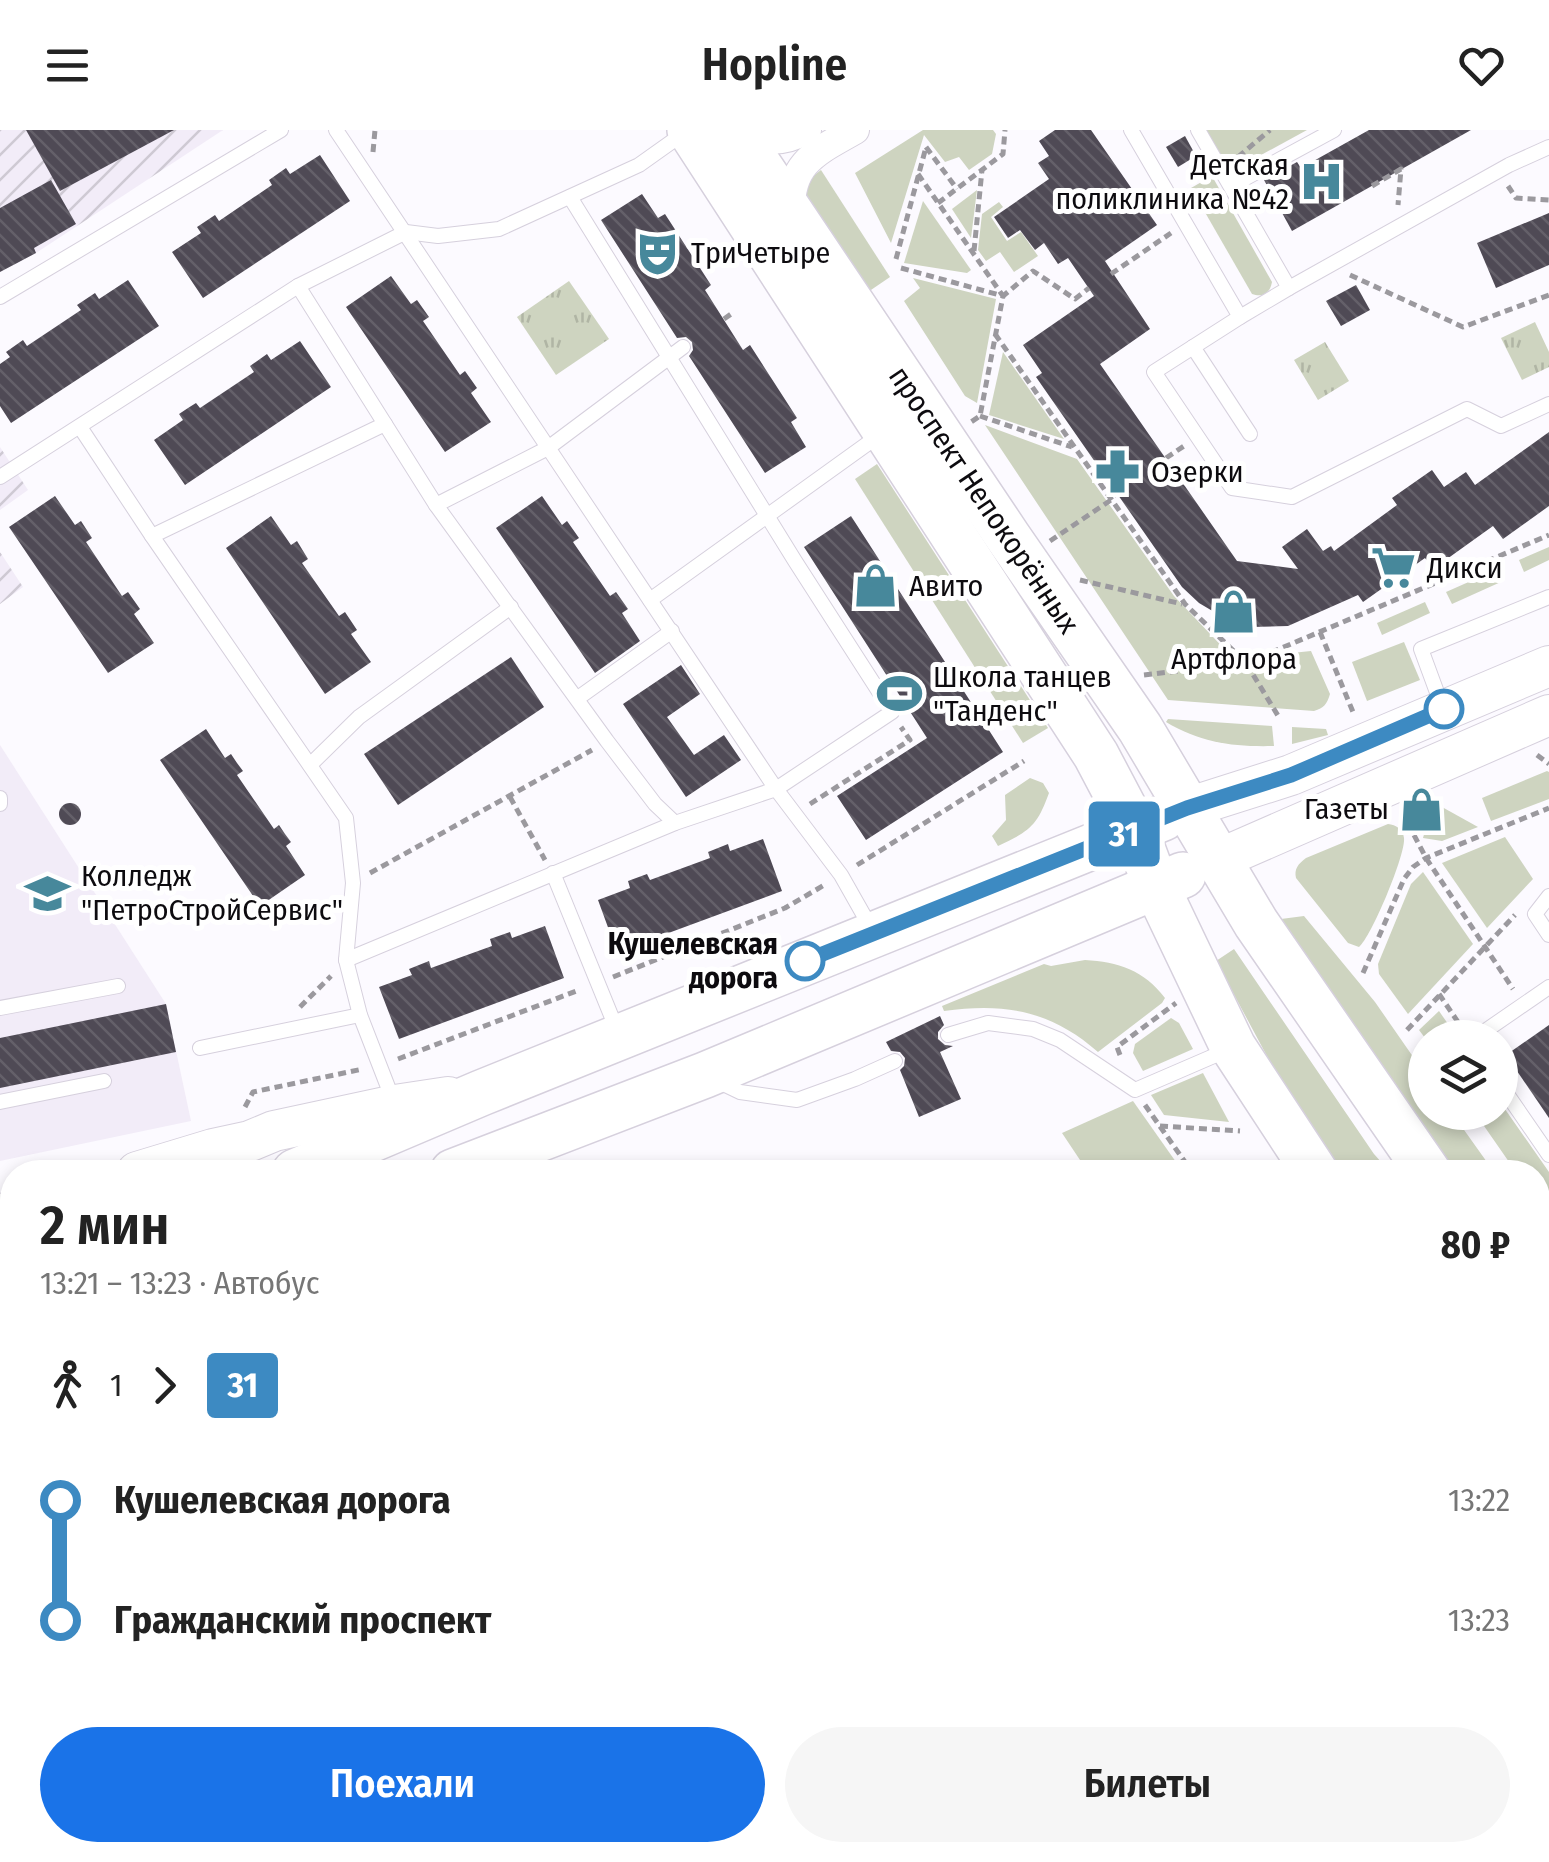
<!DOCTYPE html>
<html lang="ru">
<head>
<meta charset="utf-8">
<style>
	:root { --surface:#fff; --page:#f6f6f6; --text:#222; --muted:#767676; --accent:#1a73e8 }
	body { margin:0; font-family:"Fira Sans Condensed",sans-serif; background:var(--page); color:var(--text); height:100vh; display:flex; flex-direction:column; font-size:38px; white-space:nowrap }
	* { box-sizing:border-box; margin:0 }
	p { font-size:32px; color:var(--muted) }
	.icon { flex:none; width:55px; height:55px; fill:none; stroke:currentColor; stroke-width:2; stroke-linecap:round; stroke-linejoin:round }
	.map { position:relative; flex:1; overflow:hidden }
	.panel { position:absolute; left:0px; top:1030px; width:1550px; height:702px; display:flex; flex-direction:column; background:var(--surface); border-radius:40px 40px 0 0; box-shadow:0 5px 15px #0003 }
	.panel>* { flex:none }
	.badge { padding:0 20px; border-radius:8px; font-size:35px; line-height:65px }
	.buttons { position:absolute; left:1408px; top:890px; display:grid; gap:20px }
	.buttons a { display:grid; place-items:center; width:110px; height:110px; border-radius:50%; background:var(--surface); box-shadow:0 5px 15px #0003; font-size:50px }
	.map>.badge { position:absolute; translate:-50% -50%; box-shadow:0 0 0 5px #fff }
	.legs { display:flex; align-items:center; gap:15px; height:110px; padding:0 40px; font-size:32px }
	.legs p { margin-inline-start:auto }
	.summary { display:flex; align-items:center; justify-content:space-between; height:170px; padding:0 40px }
	h1 { font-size:55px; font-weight:600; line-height:75px }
	.primary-button { display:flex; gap:20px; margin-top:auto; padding:20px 40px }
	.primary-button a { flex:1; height:115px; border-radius:60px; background:var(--accent); color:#fff; font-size:40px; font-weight:600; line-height:115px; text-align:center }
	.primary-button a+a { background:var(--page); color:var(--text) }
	ul { padding:0 40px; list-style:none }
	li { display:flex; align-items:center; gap:35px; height:120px; font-size:38px }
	li i { display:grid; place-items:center; width:15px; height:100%; margin:0 12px; background:currentColor }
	li i::after { content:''; width:25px; height:25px; margin:-12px; border:8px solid; border-radius:50%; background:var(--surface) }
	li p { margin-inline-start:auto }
	li:first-child i { background:linear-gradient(#0000 50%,currentColor 0) }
	li:last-child i { background:linear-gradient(currentColor 50%,#0000 0) }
	header { display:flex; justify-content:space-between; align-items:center; height:130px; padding:0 40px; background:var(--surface); font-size:45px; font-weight:600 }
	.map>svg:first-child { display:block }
	.built { fill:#f2ecf8 }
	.industrial { fill:url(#industrial-furrows) }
	.green { fill:#ced4c0 }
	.park { fill:url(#park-tufts) }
	.building { fill:url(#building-back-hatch) }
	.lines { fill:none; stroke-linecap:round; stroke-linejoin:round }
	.lane-casing { stroke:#d6d0dd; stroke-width:16 }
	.street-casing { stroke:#d6d0dd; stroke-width:30 }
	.secondary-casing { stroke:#d6d0dd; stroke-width:42 }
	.primary-casing { stroke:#d6d0dd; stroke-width:48 }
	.path { stroke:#9b999e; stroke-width:5; stroke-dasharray:8 5; stroke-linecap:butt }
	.lane { stroke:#fff; stroke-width:14 }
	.street { stroke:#fff; stroke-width:28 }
	.secondary { stroke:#fff; stroke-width:40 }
	.primary { stroke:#fff; stroke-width:45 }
	.line-1-casing { stroke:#fff; stroke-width:22 }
	.line-1 { stroke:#3d8ac2; stroke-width:15 }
	.stop-1-dot { fill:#fff; stroke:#3d8ac2; stroke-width:5 }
	.labels { text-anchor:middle; stroke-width:10; stroke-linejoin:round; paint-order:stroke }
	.poi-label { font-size:30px; fill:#0d0b0f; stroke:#fff; text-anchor:start }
	.street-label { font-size:30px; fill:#0d0b0f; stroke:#fff }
	.stop-label { font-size:30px; font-weight:bold; fill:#0d0b0f; stroke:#fff; text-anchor:end }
</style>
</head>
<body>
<header><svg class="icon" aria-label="menu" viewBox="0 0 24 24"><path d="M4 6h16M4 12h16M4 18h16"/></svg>Hopline<svg class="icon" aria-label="heart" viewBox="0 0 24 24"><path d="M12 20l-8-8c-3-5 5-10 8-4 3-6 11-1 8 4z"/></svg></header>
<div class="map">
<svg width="1549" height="1732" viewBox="0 0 1549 1732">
	<defs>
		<pattern id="industrial-furrows" width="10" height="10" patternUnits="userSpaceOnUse" patternTransform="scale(2.5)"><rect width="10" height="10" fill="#f2ecf8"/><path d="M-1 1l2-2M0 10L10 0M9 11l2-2" fill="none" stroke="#cec9d3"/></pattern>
		<pattern id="park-tufts" width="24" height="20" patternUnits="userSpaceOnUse" patternTransform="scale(2.5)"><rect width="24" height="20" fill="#ced4c0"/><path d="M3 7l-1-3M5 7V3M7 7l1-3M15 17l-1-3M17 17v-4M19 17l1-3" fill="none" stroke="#b0b5a4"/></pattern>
		<pattern id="building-back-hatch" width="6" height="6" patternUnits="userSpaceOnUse" patternTransform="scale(2.5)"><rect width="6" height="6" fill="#4f4a55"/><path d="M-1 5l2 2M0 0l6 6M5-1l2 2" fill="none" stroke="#646069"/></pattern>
	</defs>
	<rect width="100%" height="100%" fill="#fcfaff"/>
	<g class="built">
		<polygon points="0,615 166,874 191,991 0,1031"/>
		<polygon points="12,1459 12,1720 1452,1720 1466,1725 1465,1732 0,1732 0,1471"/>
	</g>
	<g class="industrial">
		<polygon points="0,0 223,0 36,123 0,142"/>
		<polygon points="0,317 28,360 0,380"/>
		<polygon points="0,422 23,457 0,474"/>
	</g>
	<g class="green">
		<polygon points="923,0 993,0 996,4 992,24 969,40 959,27 945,32 924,5 891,113 855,43"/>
		<polygon points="1206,0 1307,0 1230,42"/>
		<polygon points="821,40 890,147 868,162 804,67 812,47"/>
		<path d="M1212,46L1272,152C1270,163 1263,168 1252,164L1191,58Z"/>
		<polygon points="977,60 971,108 952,79"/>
		<polygon points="923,71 971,140 967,143 904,133"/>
		<polygon points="999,72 1003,77 991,87 1007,111 1021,102 1038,126 1014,142 1000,122 986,131 978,120 982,84"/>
		<polygon points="913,148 996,169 977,273 965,266 904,171 920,158"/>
		<polygon points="1003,222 1064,309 989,285"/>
		<path d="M985,295L1077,329L1174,466L1234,529L1311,521L1330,564C1327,574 1324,578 1314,581L1168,570Z"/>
		<polygon points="877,334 1048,598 1023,613 855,349"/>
		<polygon points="1549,417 1549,430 1524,442 1519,430"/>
		<polygon points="1498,439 1503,451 1452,474 1446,462"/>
		<polygon points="1425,472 1430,483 1382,505 1377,493"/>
		<polygon points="1404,512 1420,550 1367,571 1352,532"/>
		<path d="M1168,589L1272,596L1274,616C1234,617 1201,613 1166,592Z"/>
		<polygon points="1292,597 1326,599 1328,605 1292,614"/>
		<polygon points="1547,641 1549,642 1549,669 1491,691 1482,668"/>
		<path d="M1030,648L1043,653L1049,663C1037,696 1030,701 998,716L992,706L1006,690L1005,665Z"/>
		<polygon points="1433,672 1478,697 1442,711 1423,708"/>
		<path d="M1388,694C1396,695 1403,699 1404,708C1406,724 1371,808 1359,817L1348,813L1296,748C1294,739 1298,734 1306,728Z"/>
		<polygon points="1505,707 1533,749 1487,798 1442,733"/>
		<polygon points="1423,742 1473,814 1408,884 1379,844 1378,834 1411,754"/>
		<polygon points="1304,786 1375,872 1425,944 1425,982 1452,983 1494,1042 1455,1042 1281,789"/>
		<polygon points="1234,819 1374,1024 1390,1042 1342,1042 1283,956 1216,831"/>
		<path d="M1085,830C1118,832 1144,840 1165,868L1162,873L1098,922C1050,880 1005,873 944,881L942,876L1044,834L1051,836Z"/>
		<polygon points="1439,881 1457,907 1425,908 1419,900"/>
		<polygon points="1171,888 1179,893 1193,919 1143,941 1133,923 1135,914"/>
		<polygon points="1203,943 1229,992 1164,985 1151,965"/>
		<polygon points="1133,971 1183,1042 1088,1042 1062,1003"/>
		<polygon points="1500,972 1549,1042 1549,1091 1538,1074 1538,1042 1516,1042 1475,983 1500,982"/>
		<polygon points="1538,1105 1549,1121 1549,1179 1538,1162"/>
		<polygon points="1538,1237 1549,1254 1549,1344 1538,1327"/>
		<polygon points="1538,1559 1549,1576 1549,1732 1538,1732 1530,1720 1538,1720"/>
	</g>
	<g class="park">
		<polygon points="569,151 609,209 556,245 517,187"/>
		<polygon points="1535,192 1549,222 1549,237 1522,250 1501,208"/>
		<polygon points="1325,212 1349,251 1318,270 1294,230"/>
	</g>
	<g class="building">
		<polygon points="26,0 174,0 60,61"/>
		<polygon points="1055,0 1091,0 1157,95 1105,131 1150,199 1100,234 1237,431 1298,439 1282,417 1307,399 1323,421 1331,416 1334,421 1397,375 1392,368 1432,340 1444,357 1466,342 1475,355 1549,302 1549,376 1503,409 1493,396 1433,439 1425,428 1363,472 1358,465 1288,496 1251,497 1231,492 1199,473 1182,457 1036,247 1042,243 1023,215 1094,166 1068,128 1058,134 1044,113 1035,120 1020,100 1008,108 994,87 1049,49 1038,33 1049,26 1039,11"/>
		<polygon points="1369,0 1471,0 1292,101 1264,50 1297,32 1301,38"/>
		<polygon points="1185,6 1196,26 1178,37 1166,17"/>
		<polygon points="320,25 350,71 203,168 172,122 201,103 197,97 215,85 219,91 272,55 269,50 286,38 290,44"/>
		<polygon points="51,50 76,94 34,118 36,123 0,142 0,78"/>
		<polygon points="642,64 658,88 665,84 711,155 705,160 743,220 750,215 797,288 791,292 806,317 765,343 689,226 693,220 692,212 686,207 677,208 601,90"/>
		<polygon points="1549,83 1549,135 1496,158 1477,113"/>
		<polygon points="391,146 411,174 417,170 429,187 423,191 460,245 465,241 477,258 471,263 491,292 445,322 346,177"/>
		<polygon points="128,150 159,196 11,293 0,276 0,234 10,227 6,222 23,210 27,216 81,180 77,175 95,163 99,169"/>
		<polygon points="1356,155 1370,180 1341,196 1326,171"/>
		<polygon points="300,211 331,257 185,355 154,310 183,290 179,284 188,278 196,273 200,278 254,242 250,236 267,224 271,230"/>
		<polygon points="55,366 75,395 81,391 92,408 86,412 122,466 128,462 140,479 134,484 154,513 108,543 9,397"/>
		<polygon points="542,366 562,395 567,391 579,408 573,412 610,466 616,462 628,479 622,483 640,511 595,543 496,398"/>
		<polygon points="271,386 291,415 297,411 308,429 302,433 339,486 345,482 357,500 351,504 371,532 325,564 226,418"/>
		<polygon points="851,386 1003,622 866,710 837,666 927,608 804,417"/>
		<polygon points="511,527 544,577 398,675 364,624"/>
		<polygon points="681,535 700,564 667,587 694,625 724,605 741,630 686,667 623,574"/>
		<polygon points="206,599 225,628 231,624 237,633 243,641 237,645 274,699 279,695 285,704 291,712 286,716 305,745 260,776 160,630"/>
		<circle cx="70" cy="684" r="11"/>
		<polygon points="763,709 782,761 617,822 598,770 630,758 628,751 647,744 650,750 710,728 708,722 728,714 730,721"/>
		<polygon points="545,796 564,848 399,909 379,857 412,845 409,839 429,831 431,838 492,816 490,809 510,802 512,808"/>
		<polygon points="166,874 176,922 0,958 0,908"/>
		<polygon points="940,886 944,895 938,902 938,909 945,915 953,916 940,922 961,969 919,987 900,940 904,936 905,928 900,922 891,921 886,912"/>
		<polygon points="1549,895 1549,988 1506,925"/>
	</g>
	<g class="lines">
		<defs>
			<g id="lane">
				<polyline points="336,0 776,659 841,745 871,798"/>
				<polyline points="1131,0 1240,187 1154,242 1232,358 1292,367 1467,279 1501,296 1549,274"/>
				<polyline points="1198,0 1289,158"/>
				<polyline points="1231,56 1334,0"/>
				<polyline points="298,156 436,375 607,611 655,674 675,693"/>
				<polyline points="0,167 281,0"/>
				<polyline points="1240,187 1289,158 1509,35 1549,17"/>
				<polyline points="1193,217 1250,304"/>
				<polyline points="80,297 152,406 346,688 353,753 346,830 360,885 393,970"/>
				<polyline points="0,347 298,156 406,102 438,106 499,99 639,35 684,3"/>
				<polyline points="436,375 548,318 683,217"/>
				<polyline points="152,406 385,294"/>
				<polyline points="650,470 881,304"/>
				<polyline points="578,568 672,501"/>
				<polyline points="1442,576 1421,519 1549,467"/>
				<polyline points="310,635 359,587 511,477"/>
				<polyline points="0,668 0,674"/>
				<polyline points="553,743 617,900"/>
				<polyline points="1549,766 1535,784 1549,805"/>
				<polyline points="346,830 675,693 776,659 892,582 795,431 570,67"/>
				<polyline points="0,878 118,856"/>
				<polyline points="948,905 988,893 1033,899 1060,910 1135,960 1230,919"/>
				<polyline points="1475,908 1549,857"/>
				<polyline points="200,918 360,885"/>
				<polyline points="715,950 740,962 797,970 855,949 895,931"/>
				<polyline points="1500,954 1549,1025"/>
				<polyline points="0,972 104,951"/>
				<polyline points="0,1581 12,1594"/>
				<polyline points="134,1720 146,1732"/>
				<polyline points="357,1720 364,1732"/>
				<polyline points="435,1720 443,1732"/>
				<polyline points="545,1720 554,1732"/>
				<polyline points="836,1720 844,1732"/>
				<polyline points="1067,1720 1075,1732"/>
				<polyline points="1120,1720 1128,1732"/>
				<polyline points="1296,1720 1304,1732"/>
				<polyline points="1514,1729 1516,1732"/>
				<polyline points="222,1732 234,1720"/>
				<polyline points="484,1732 499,1720"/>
				<polyline points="960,1732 977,1720"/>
			</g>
			<g id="street">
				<path d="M739,0C763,13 783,13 807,0"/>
				<path d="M791,83C789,33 816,22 855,0"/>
			</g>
			<g id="secondary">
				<polyline points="1187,678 1291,645 1549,536"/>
				<polyline points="1217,730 1549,585"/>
				<polyline points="137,1042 213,1019 250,1011 274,1001 395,975 448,967"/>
				<polyline points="0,1085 12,1081"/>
				<polyline points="0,1332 12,1325"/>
			</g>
			<g id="primary">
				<polyline points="690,0 1096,625 1135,699 1156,756 1233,917 1315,1042"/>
				<polyline points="735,0 1008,407 1140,598 1256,793 1428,1042"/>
				<polyline points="295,1042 481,963 1163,688"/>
				<polyline points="453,1042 705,945 1183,745"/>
				<polyline points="0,1169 12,1163"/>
				<polyline points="1538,1201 1549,1218"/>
				<polyline points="0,1229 12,1224"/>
				<polyline points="1538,1366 1549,1382"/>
			</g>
		</defs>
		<use href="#lane" class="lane-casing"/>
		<use href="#street" class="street-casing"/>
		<use href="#secondary" class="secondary-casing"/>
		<use href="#primary" class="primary-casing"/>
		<g class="path">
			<polyline points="926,17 957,59"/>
			<polyline points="373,22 375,0"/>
			<polyline points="1238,27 1270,0"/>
			<polyline points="918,44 1003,166 980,286 971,292"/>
			<polyline points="1372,56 1401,39 1398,75"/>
			<polyline points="1508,56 1516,68 1549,70"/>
			<polyline points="938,73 1003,24 1005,0"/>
			<polyline points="974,121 982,40"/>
			<polyline points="896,129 926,17"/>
			<polyline points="901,138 1003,166 1033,141 1075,169 1089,158"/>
			<polyline points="1111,144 1171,103"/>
			<polyline points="1350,145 1463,197 1549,165"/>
			<polyline points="724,189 734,182"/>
			<polyline points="995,204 1185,474 1246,533 1280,589"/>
			<polyline points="980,286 1072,317"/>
			<polyline points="1166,328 1184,316"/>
			<polyline points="1050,411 1111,370 1116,362"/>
			<polyline points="1080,450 1182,474"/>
			<polyline points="1320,502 1353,582"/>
			<polyline points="1144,545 1246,533 1549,405"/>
			<polyline points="1537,625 1549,634"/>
			<polyline points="510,667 545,730"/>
			<polyline points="810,674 910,610 901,597"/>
			<polyline points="1402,682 1426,728 1513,859"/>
			<polyline points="857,735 1024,631"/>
			<polyline points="370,743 592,620"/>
			<polyline points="1363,843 1404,749 1413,737 1426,728 1549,678"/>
			<polyline points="613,847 785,778 826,754"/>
			<polyline points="1439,864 1460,895"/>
			<polyline points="300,877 331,846"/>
			<polyline points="1407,900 1515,785"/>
			<polyline points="1120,925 1117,917 1176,873"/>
			<polyline points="398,929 579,860"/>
			<polyline points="1145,975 1192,1042"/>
			<polyline points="245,977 253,962 363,939"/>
			<polyline points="1160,996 1240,1001"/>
			<polyline points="1538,1538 1549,1555"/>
		</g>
		<use href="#lane" class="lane"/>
		<use href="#street" class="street"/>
		<use href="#secondary" class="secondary"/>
		<use href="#primary" class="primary"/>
	</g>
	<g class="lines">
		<defs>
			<polyline id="line-1" points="805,831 1187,678 1291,645 1444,579"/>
		</defs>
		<use href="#line-1" class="line-1-casing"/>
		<use href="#line-1" class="line-1"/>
	</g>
	<defs>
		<symbol id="hospital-bare" viewBox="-9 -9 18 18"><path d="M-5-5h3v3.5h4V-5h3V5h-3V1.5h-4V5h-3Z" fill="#47889b" stroke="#fff" stroke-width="2.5" paint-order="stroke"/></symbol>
		<symbol id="theatre-bare" viewBox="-9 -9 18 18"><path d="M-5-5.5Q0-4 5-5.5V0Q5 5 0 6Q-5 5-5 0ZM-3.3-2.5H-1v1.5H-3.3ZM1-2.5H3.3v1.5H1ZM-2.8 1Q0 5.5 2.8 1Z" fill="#47889b" stroke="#fff" stroke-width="2.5" paint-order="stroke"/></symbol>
		<symbol id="pharmacy-bare" viewBox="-9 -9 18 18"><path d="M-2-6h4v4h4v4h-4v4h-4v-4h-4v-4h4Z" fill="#47889b" stroke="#fff" stroke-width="2.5" paint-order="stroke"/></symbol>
		<symbol id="supermarket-bare" viewBox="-9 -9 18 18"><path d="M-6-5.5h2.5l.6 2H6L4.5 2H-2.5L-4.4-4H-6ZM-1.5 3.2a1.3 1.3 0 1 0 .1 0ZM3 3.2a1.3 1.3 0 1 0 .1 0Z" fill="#47889b" stroke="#fff" stroke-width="2.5" paint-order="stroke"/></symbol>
		<symbol id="shop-bare" viewBox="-9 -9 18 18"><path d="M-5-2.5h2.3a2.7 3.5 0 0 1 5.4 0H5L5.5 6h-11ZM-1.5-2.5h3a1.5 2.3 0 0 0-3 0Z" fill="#47889b" stroke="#fff" stroke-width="2.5" paint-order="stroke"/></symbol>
		<symbol id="stadium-bare" viewBox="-9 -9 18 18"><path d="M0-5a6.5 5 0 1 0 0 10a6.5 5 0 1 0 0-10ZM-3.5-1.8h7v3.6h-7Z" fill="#47889b" stroke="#fff" stroke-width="2.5" paint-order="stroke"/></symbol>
		<symbol id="university-bare" viewBox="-9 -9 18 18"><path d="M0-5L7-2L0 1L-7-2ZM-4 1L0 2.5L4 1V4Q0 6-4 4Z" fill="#47889b" stroke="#fff" stroke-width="2.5" paint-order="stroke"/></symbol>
	</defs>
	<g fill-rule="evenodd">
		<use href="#hospital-bare" x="1290" y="20" width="63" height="63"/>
		<use href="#theatre-bare" x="626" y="92" width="63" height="63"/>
		<use href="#pharmacy-bare" x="1086" y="310" width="63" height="63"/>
		<use href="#supermarket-bare" x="1362" y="406" width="63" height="63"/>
		<use href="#shop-bare" x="844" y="424" width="63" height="63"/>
		<use href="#shop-bare" x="1202" y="450" width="63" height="63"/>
		<use href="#stadium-bare" x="868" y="532" width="63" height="63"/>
		<use href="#shop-bare" x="1390" y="648" width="63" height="63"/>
		<use href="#university-bare" x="16" y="732" width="63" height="63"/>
	</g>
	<g class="stop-1-dot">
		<circle cx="1444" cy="579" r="18"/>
		<circle cx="805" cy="831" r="18"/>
	</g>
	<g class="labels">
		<g class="poi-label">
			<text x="1289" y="45" text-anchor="end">Детская<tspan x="1289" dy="34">поликлиника №42</tspan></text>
			<text x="691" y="133">ТриЧетыре</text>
			<text x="1151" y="352">Озерки</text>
			<text x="1427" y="448">Дикси</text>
			<text x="909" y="466">Авито</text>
			<text x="1234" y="539" text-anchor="middle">Артфлора</text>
			<text x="933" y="557">Школа танцев<tspan x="933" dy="34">"Танденс"</tspan></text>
			<text x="1389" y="689" text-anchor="end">Газеты</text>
			<text x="81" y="756">Колледж<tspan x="81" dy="34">"ПетроСтройСервис"</tspan></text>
		</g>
		<g class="street-label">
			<text transform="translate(984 370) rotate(56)" y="10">проспект Непокорённых</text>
		</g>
		<g class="stop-label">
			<text x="778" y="824">Кушелевская<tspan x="778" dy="34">дорога</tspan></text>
		</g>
	</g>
</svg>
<div class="buttons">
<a><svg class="icon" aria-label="layers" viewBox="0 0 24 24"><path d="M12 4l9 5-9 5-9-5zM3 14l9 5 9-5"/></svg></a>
</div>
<b class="badge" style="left:1124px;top:704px;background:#3d8ac2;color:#fff">31</b>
<section class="panel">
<div class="summary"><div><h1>2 мин</h1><p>13:21 – 13:23 · Автобус</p></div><b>80 ₽</b></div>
<div class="legs"><svg class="icon" aria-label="walk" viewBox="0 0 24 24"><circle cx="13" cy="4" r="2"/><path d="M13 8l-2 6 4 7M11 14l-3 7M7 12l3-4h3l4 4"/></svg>1<svg class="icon" aria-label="forward" viewBox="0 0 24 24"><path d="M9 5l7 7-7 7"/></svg><b class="badge" style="background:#3d8ac2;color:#fff">31</b></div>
<ul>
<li><i style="color:#3d8ac2"></i><b>Кушелевская дорога</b><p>13:22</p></li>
<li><i style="color:#3d8ac2"></i><b>Гражданский проспект</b><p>13:23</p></li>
</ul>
<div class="primary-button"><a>Поехали</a><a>Билеты</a></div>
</section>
</div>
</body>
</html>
